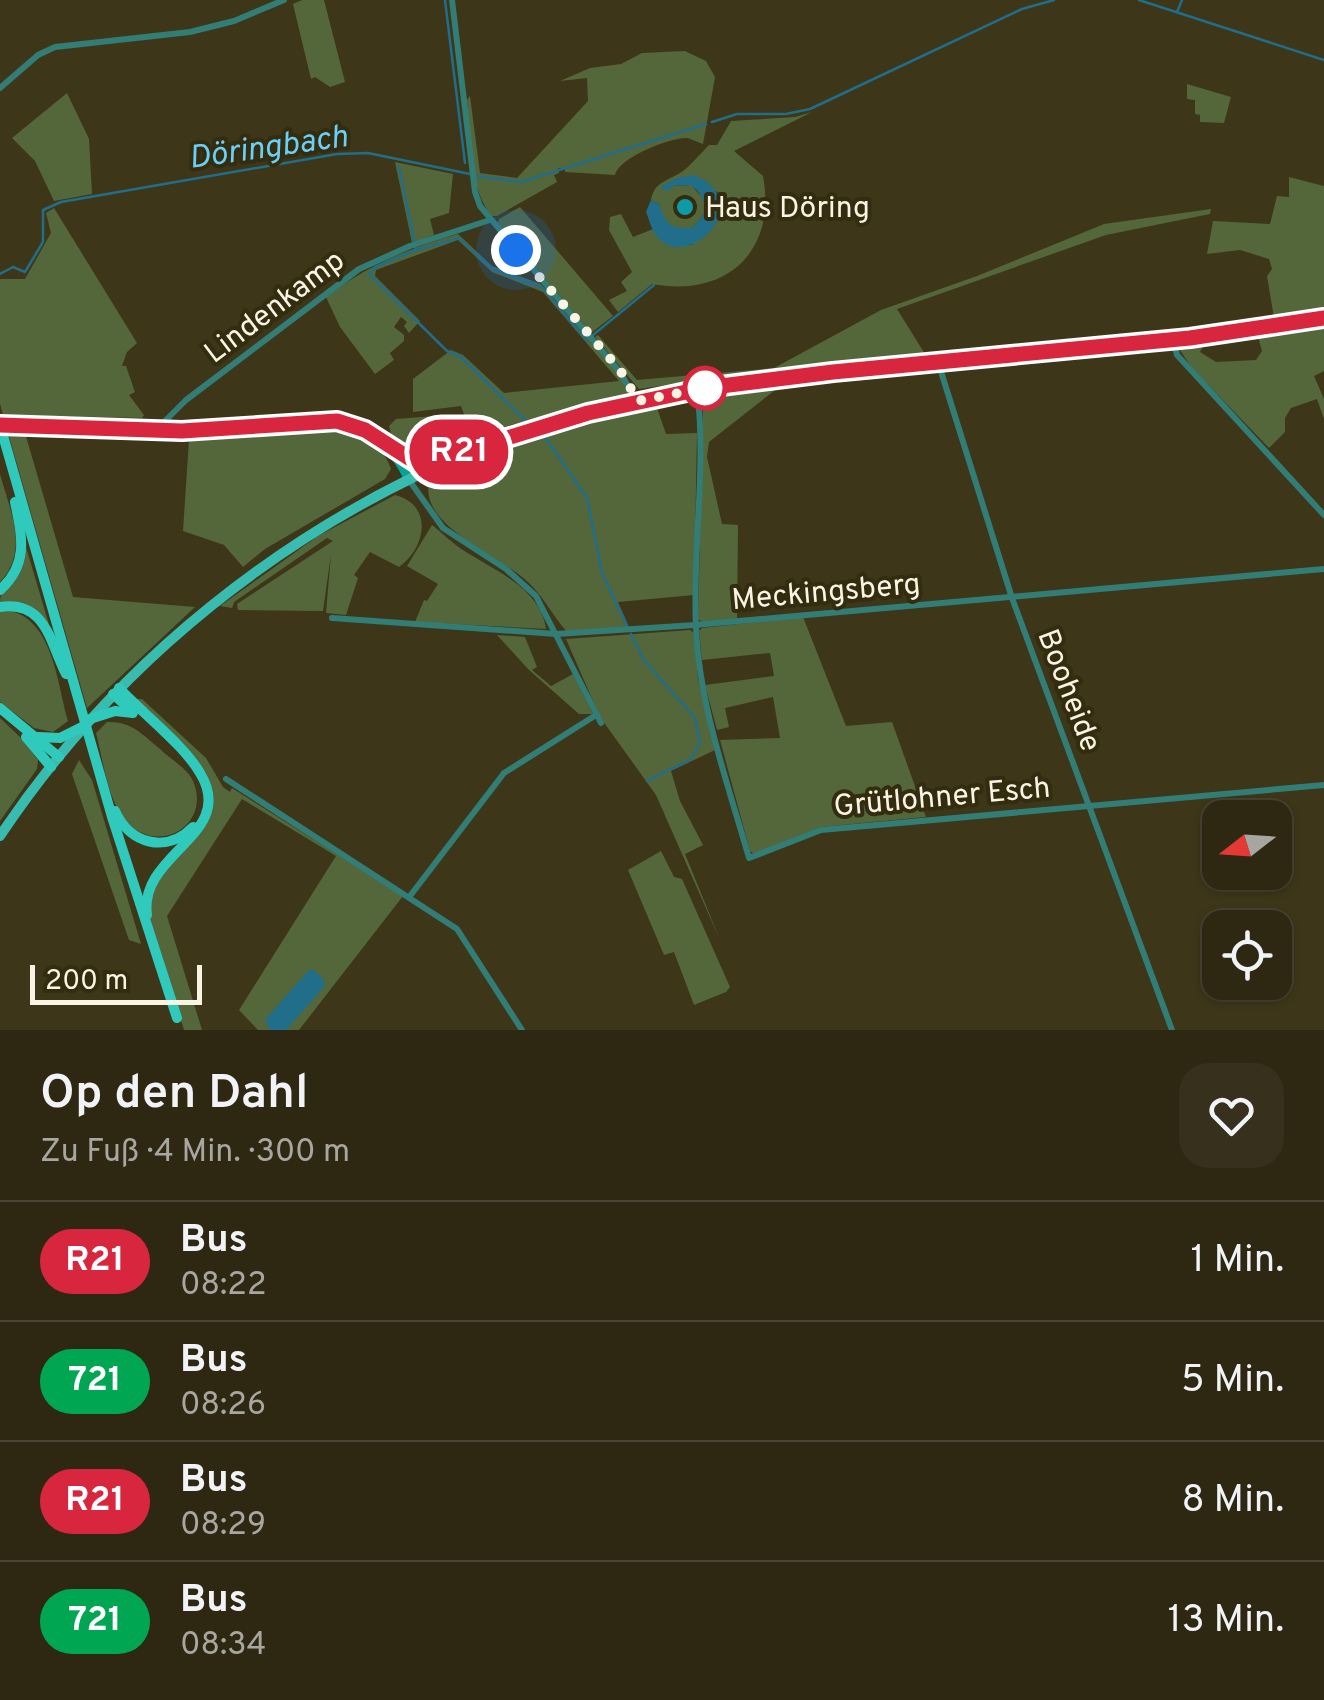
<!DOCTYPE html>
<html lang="de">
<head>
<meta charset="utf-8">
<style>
	:root { --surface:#2e2813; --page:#36301c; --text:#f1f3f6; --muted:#a7a6a0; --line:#494433 }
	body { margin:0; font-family:Overpass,sans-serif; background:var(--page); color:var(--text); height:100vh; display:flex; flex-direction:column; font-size:38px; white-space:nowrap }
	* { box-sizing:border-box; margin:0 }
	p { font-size:32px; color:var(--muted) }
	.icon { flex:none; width:55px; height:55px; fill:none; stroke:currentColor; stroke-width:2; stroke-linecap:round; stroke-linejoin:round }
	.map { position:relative; height:1030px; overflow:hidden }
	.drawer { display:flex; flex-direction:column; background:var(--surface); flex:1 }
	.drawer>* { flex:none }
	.badge { padding:0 20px; border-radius:32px; font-size:35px; line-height:65px }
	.needle { width:65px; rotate:253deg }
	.controls { position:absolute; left:1202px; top:800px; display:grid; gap:20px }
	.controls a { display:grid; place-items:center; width:90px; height:90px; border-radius:20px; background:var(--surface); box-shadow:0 2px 8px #0004,0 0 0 2px var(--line); font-size:50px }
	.scale { position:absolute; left:30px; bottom:25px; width:172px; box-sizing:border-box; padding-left:10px; border:5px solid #f9f4e4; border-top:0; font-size:28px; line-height:35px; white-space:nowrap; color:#f9f4e4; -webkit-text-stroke:8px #332c0f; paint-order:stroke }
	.you { position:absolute; width:50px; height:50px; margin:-25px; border:8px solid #fff; border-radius:50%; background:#1a73e8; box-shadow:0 0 0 15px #1a73e833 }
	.map>.badge { position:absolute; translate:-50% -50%; box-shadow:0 0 0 5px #fff }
	.round { display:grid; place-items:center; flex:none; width:105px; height:105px; border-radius:30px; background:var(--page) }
	.headline { display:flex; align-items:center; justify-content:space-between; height:170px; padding:0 40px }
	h1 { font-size:48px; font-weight:600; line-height:75px }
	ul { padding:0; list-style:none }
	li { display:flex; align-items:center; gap:30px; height:120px; padding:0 40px; border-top:2px solid var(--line) }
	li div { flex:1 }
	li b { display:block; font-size:38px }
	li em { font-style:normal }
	li .badge { min-width:110px; font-weight:700; text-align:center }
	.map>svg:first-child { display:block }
	.green { fill:#53673b }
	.water { fill:#216e8a }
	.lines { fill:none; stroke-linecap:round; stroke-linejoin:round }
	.stream { stroke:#216e8a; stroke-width:2.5 }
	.minor { stroke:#327d75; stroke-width:6 }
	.secondary { stroke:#03a498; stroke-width:9 }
	.primary { stroke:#38bcb0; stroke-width:10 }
	.trunk { stroke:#30cabc; stroke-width:10 }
	.line-casing { stroke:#fff; stroke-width:22 }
	.line { stroke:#d7263d; stroke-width:15 }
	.walk { stroke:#f9f4e4; stroke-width:10; stroke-dasharray:0 18 }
	.culture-dot { fill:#0f9aa8; stroke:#332c0f; stroke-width:4 }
	.stop-dot { fill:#fff; stroke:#d7263d; stroke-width:5 }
	.labels { text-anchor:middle; stroke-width:8; stroke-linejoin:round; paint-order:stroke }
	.poi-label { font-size:30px; fill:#f9f4e4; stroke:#332c0f; text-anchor:start }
	.street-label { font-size:30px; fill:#f9f4e4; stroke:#332c0f }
	.water-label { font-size:32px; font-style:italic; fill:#6ccff8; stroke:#332c0f }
</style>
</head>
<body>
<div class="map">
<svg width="1324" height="1030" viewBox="0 0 1324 1030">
	<rect width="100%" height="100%" fill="#3d3619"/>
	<g class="green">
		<polygon points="302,0 324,0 345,82 330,87 315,77 311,79 293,4"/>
		<path d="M685,51L706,61L715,77L703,144C700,143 689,138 687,138C671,137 618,158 615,175L565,172V169L558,168L559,173L554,175L557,182L497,216H492C468,189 471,135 467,100L470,96L480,173L517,178L588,101L587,78L560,81L590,68L621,64L642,53Z"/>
		<polygon points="1187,84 1231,97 1224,123 1200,122 1200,115 1195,114 1195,100 1187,99"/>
		<polygon points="67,93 89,139 92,194 54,201 35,161 12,138"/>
		<path d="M812,112L734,151L763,176C777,251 727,298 652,284L618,312L609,300L627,291L621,282L632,272L609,230L610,217L621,214L633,237L653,229C661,246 675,245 692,245L718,192L677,178L668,190L673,186L691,185L704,199L705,213L692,228L678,229L665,222L659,204L651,200C654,181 669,181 683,171C692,164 700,154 709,145H717L731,121L795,117Z"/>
		<polygon points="395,162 453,174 449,213 430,219 434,235 412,243"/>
		<polygon points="1289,177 1324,186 1324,309 1274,318 1267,276 1272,269 1269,259 1240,250 1207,254 1213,221 1270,224 1277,196 1289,197"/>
		<polygon points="520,207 613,316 591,333 498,223 499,219"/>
		<polygon points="54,208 137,343 127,352 122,366 126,366 135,392 129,395 144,415 142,418 3,415 0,404 0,279 25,279 51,233 46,213"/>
		<polygon points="1211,209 1210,214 1106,235 897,309 925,354 785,368 639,389 595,337 598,335 637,380 774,368 881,310 977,276 1104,224"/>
		<path d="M458,234L492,266L541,284L622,378L629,389L628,395L510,425L463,442L466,420L461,406L413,412V379L451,350L463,355L504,393L619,381L543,292L492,272L458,240L376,270L375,276L420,321L409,333L404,326L407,322L401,317L394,327L404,335V341L390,353L394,360L375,374L340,327L326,297C368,265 407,249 458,234Z"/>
		<polygon points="1324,322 1324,371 1314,376 1324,399 1324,419 1317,399 1291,408 1285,418 1285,432 1269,448 1192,368 1177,346 1204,344 1200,352 1216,362 1256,360 1262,351 1258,337 1273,330"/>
		<polygon points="779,387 709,442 707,457 722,524 738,525 737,620 702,622 698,619 703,405 707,397 714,395"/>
		<path d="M657,408L666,434L697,433L694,595L618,602L629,627L567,632C553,616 543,596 528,582C499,555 420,526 429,483L526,440L609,415Z"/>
		<polygon points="435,416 438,448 419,453 391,434 389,426 396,419"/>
		<path d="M343,429C363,436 385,448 391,469L385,479L265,549L243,567L224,545L183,531L189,440Z"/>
		<polygon points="8,433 25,433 73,597 195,607 87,708"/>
		<path d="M0,474C10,511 30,550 0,582Z"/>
		<path d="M395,495C434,505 426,548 399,567L370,552L354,575L358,578L346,615L326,613L331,554L323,611L238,610L237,604L333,541L327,538L234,602L232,608L220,606L318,536Z"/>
		<path d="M432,525C442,533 452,543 463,550C493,570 541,588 546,629L415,622L424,600L427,601L438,584L407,566Z"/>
		<path d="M26,547L50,628L46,623L0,603C0,582 23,569 26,547Z"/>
		<path d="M6,610C53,617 57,683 68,721L53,732L34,728L0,702V611Z"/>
		<polygon points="803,617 846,726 892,722 926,817 821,827 754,854 750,851 720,740 780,738 773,697 725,708 729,727 717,730 705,685 774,676 770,653 702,660 699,631 702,628"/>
		<polygon points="690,630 694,633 698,679 717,749 671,771 680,801 703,845 685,854 720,940 656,795 600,717 566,639"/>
		<polygon points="497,635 525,637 537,667 532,670 551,686 573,674 593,714 579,714 529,670"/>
		<polygon points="135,699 142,699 206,758 223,787 230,792 232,788 403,896 299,1030 258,1030 239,1010 336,856 242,799 167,916 202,1030 184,1030 149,920 151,895 161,872 200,832 210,787"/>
		<polygon points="0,718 20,737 38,760 37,769 0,821"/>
		<path d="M107,722C131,721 142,734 160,749C169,758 188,769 193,781C212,825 158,857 126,821C107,800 103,759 96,733Z"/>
		<polygon points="79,760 92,780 141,944 129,940 72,774"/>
		<polygon points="661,851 674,877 682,879 730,987 726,992 694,1005 674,952 664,955 628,870"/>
	</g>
	<g class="water">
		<path d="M693,175C760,200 686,278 655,234C651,228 649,219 646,212L651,200L659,204C666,224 670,229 692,228L705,213C704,199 702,193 690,185L673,186L668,191L660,187L677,178Z"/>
		<polygon points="309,970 314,970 323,979 325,986 286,1030 270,1030 265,1020"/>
	</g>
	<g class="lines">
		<g class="stream">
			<polyline points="445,0 465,163"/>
			<polyline points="1139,0 1324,60"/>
			<polyline points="1177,12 1182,0"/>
			<polyline points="712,122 737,114 786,114 810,109 1022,9 1054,0"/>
			<polyline points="399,167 416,250 459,238 491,268 543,288 587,341"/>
			<polyline points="477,176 521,182 706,124"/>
			<polyline points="416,250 375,267 369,274 447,351 461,357 528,423"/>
			<polyline points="0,274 13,267 25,272 43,242 43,210 61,202 337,154 368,153 470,174"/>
			<polyline points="593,335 654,285"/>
			<polyline points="545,437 587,498 602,573 627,626"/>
			<polyline points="631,634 643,659 695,718 700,743 691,759 647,781"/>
		</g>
		<g class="minor">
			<polyline points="452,0 475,192 480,206 619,371 637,400"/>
			<polyline points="0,88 38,55 55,47 190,32 234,21 284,0"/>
			<polyline points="1173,340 1177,355 1324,515"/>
			<polyline points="938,362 1012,598 1172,1030"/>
			<path d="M697,389C707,468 692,548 696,627C699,705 728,784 749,858L821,830L1324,785"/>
			<polyline points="157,429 186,400 359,269 410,246 490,220"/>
			<polyline points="409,480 443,528 506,569 536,596 601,723"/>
			<polyline points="332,618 556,634 695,625 1324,569"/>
			<polyline points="226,779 457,929 522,1030"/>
			<polyline points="410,896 504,773 596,715"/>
		</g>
		<path class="secondary" d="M0,425L182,431L337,421C374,428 394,447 409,480"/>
		<g class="primary">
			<path d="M389,444C418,464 419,465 452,454"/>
			<path d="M0,836C116,662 287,526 481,447C538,423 602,408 663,396C747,379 833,372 918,364C1054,351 1189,339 1324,318"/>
		</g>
		<g class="trunk">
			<polyline points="0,425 112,817 177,1018"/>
			<path d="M0,590C29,564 22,536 15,502"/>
			<path d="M0,607C46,600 50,643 66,674"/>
			<path d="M119,688C142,713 184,745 200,773C238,835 138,853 147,915"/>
			<polyline points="113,694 132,711"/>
			<polyline points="0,708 59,757"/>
			<polyline points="90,719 115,711 133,713"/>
			<polyline points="26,737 51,767"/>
			<polyline points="38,737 60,738 84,726"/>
			<path d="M115,811C129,844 167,854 193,827"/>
		</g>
	</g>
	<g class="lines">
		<defs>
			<polyline id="line" points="0,425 182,431 337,421 365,430 415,462 423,464 588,413 705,388 833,372 1190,338 1324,318"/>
		</defs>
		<use href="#line" class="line-casing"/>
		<use href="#line" class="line"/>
		<polyline class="walk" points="516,250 620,370 638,401 705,388"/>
	</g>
	<circle class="culture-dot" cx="685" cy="207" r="10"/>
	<circle class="stop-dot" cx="705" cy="388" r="20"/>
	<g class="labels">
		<g class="poi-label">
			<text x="705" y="217">Haus Döring</text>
		</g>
		<g class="street-label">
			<text transform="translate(274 306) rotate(-37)" y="10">Lindenkamp</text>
			<text transform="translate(826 591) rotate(-5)" y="10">Meckingsberg</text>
			<text transform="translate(1070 690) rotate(69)" y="10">Booheide</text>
			<text transform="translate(942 796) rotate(-5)" y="10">Grütlohner Esch</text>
		</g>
		<g class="water-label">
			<text transform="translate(268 146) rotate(-8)" y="11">Döringbach</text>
		</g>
	</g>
</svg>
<div class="controls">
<a><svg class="needle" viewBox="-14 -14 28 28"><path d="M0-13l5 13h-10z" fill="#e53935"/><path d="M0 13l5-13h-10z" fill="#a7a6a0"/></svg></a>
<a><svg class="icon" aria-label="locate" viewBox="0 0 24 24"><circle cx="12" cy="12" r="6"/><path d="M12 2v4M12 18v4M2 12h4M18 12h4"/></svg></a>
</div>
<div class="scale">200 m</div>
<div class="you" style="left:516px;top:250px"></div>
<b class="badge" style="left:459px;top:452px;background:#d7263d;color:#fff">R21</b>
</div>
<section class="drawer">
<div class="headline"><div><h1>Op den Dahl</h1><p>Zu Fuß · 4 Min. · 300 m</p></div><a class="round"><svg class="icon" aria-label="heart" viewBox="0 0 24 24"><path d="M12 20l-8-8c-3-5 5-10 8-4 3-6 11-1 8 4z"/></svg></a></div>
<ul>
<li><span class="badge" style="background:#d7263d;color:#fff">R21</span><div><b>Bus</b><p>08:22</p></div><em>1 Min.</em></li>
<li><span class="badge" style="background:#00a651;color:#fff">721</span><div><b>Bus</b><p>08:26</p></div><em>5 Min.</em></li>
<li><span class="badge" style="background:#d7263d;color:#fff">R21</span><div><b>Bus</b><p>08:29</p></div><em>8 Min.</em></li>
<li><span class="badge" style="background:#00a651;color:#fff">721</span><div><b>Bus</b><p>08:34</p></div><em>13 Min.</em></li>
</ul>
</section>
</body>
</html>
